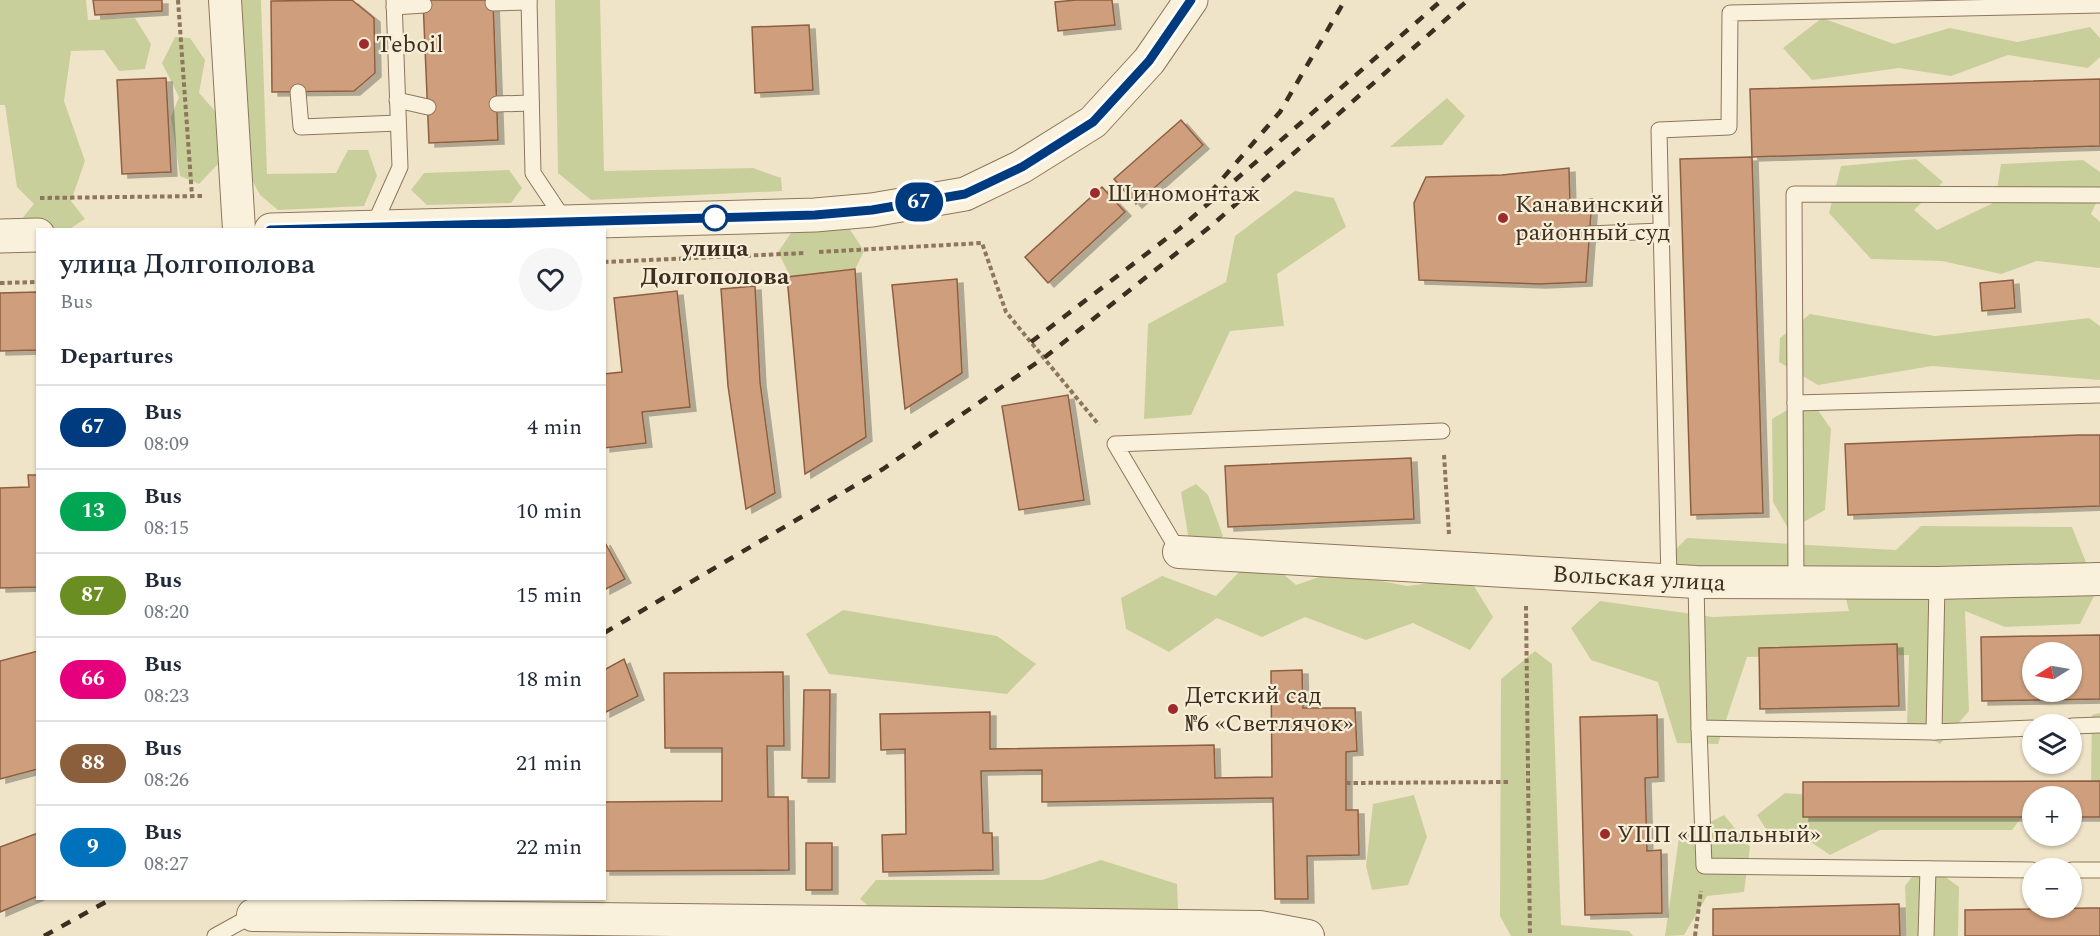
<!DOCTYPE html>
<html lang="en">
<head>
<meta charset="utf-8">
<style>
	:root { --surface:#fff; --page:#f6f6f7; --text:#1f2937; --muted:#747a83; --line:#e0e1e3 }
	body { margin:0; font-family:Spectral,serif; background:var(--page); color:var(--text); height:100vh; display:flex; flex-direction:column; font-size:22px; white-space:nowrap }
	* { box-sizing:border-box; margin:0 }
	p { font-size:20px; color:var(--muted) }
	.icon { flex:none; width:33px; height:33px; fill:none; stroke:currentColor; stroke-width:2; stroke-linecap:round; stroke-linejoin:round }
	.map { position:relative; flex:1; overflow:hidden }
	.panel { position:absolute; left:36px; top:228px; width:570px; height:672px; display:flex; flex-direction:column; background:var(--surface); border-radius:0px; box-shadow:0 2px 4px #0004 }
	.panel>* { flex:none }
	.badge { padding:0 12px; border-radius:20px; font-size:21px; line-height:39px }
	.needle { width:39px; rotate:259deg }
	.fabs { position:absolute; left:2022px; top:642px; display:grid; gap:12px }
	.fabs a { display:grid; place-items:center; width:60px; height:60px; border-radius:50%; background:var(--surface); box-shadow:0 2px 4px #0004; font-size:30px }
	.map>.badge { position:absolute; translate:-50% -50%; box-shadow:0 0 0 3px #fff }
	h2 { padding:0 24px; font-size:22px; line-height:54px }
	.round { display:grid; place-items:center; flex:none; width:63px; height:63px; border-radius:32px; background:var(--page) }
	.overview { display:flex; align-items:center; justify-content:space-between; height:102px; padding:0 24px }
	h1 { font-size:28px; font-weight:600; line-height:45px }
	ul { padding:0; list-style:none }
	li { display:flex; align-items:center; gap:18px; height:84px; padding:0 24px; border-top:2px solid var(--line) }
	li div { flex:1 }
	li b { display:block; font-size:22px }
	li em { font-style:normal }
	li .badge { min-width:66px; font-weight:700; text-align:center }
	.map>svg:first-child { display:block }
	.green { fill:#c9cf9b }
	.building { fill:#cf9f7d; stroke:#8d5f41; stroke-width:1.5; fill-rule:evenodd; filter:url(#shadow) }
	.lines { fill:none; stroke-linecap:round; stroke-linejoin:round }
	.service-casing { stroke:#8d765c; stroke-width:17 }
	.minor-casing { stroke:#8d765c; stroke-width:34 }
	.tertiary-casing { stroke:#8d765c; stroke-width:35 }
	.path { stroke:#8d765c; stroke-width:4; stroke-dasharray:4.5 3; stroke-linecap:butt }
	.service { stroke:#faf1dc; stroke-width:15 }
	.minor { stroke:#faf1dc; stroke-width:32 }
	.tertiary { stroke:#faf1dc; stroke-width:33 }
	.rail { stroke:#3d2e20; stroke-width:4.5; stroke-dasharray:10 10; stroke-linecap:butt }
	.line-casing { stroke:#fff; stroke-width:14 }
	.line { stroke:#003b80; stroke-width:9 }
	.poi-dot { fill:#9e2a2b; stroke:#f7eed8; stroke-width:2 }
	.stop-dot { fill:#fff; stroke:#003b80; stroke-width:3 }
	.labels { text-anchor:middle; stroke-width:4.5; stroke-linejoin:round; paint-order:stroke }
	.poi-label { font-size:24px; fill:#3d2e20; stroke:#f7eed8; text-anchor:start }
	.stop-label { font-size:24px; font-weight:bold; fill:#3d2e20; stroke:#f7eed8 }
	.street-label { font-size:24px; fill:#3d2e20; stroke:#f7eed8 }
</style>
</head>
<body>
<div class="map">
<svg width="2100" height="936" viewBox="0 0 2100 936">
	<defs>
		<filter id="shadow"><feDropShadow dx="6" dy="4" stdDeviation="0" flood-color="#0004"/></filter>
	</defs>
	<rect width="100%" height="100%" fill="#f0e4c8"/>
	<g class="green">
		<polygon points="0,0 86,0 88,20 135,18 151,44 145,69 119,71 104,50 71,51 64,101 85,161 71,201 85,219 71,228 32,229 20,221 34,204 17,187 5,105 0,105"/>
		<polygon points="241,0 261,0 267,174 336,173 348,150 368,150 377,176 364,206 278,210 260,195 249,174"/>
		<polygon points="555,0 600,0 604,171 753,168 781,178 782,191 591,200 558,173"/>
		<polygon points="1822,18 1894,44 1950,28 2017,42 2090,27 2100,38 2100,57 2088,68 2008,55 1951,76 1899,68 1812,80 1783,48"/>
		<polygon points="175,37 190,38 205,60 199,93 215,111 218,164 199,184 180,176 171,117 179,97 162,63"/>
		<polygon points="1447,98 1465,116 1442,145 1390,147"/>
		<polygon points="1916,159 1943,182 1914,210 1937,230 1995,202 2001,164 2083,160 2100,172 2100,194 2091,214 2100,222 2100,268 2037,261 2001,274 1942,261 1871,259 1829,213 1841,166"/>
		<polygon points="509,170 522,188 511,203 427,205 411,190 424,173"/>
		<polygon points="1295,191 1334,198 1346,227 1277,274 1284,326 1230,331 1191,415 1144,419 1148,324 1226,282 1235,236"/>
		<polygon points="847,225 864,251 850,280 795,286 778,252 796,226"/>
		<polygon points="1810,314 1935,336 2089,318 2100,326 2100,380 1932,366 1818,385 1779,362 1780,338"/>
		<polygon points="1809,397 1831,429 1825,510 1789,530 1773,502 1772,419"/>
		<polygon points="1196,484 1208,495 1223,536 1210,551 1190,547 1181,492"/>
		<polygon points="1921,526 2072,527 2097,590 2080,624 2005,627 1965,611 1969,711 1940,744 1907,723 1909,655 1747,657 1718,744 1677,743 1658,682 1591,660 1571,628 1600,601 1713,617 1849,611 1840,574 1685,577 1661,564 1687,538 1896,550"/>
		<polygon points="1273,565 1296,585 1334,572 1407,586 1469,578 1493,617 1470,650 1413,623 1366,640 1305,617 1262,637 1217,618 1169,652 1126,629 1121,598 1162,576 1216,596 1243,568"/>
		<polygon points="843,610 997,636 1036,664 1007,694 829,674 806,634"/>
		<polygon points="1535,651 1552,664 1561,925 1629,931 1633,936 1511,936 1500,916 1501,679"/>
		<polygon points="2100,713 2100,787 2091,785 2092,715"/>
		<polygon points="1785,793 1877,800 2032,804 2012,830 1880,830 1830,855 1799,834 1771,837 1757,815"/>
		<polygon points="1414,795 1427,837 1408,885 1372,890 1366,866 1373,804"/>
		<polygon points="1724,815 1750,847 1744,892 1707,896 1684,935 1665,936 1679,838"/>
		<polygon points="1101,860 1177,884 1178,909 1155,930 1069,908 879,915 860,899 876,880 1042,880"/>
		<polygon points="1924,861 1959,887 1958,936 1907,936 1905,886"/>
	</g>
	<g class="building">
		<polygon points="93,0 162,0 162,11 95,15"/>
		<polygon points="352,0 374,18 375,73 354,91 272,92 271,1"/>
		<polygon points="423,0 493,0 498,140 429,143"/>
		<polygon points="1076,0 1112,0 1115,25 1058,31 1055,2"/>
		<polygon points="809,25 813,90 755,93 752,27"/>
		<polygon points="166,78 171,172 122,174 117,80"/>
		<polygon points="2100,79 2100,146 1752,157 1750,89"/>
		<polygon points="1181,120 1203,145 1136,204 1114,179"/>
		<polygon points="1752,157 1763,513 1691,515 1680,159"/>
		<polygon points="1569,168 1570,203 1592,199 1586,282 1540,284 1419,280 1414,203 1426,177 1502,175"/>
		<polygon points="1102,187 1125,212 1048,283 1025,257"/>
		<polygon points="855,269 866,437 805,474 787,277"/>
		<polygon points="957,279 962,373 905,409 892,285"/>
		<polygon points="2013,280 2015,308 1982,311 1980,283"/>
		<polygon points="755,286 760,382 775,493 746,509 728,386 721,289"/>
		<polygon points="677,291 690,407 642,412 646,443 604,448 604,374 622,372 614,298"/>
		<polygon points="38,292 38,350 0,351 0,293"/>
		<polygon points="1068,395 1084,500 1019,510 1002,406"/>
		<polygon points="2080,435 2100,435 2100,506 1848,515 1845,444"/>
		<polygon points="1411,458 1414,519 1228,527 1225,466"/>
		<polygon points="28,475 38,475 38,587 0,588 0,488 29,487"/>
		<polygon points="604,541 625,579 604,590"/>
		<path d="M2100,635V699L1982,701L1981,637ZM2032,652H2072V692H2032Z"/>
		<polygon points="1897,644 1899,706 1760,709 1759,648"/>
		<polygon points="38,651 38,769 0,779 0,661"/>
		<polygon points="624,659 638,696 604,713 604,670"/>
		<polygon points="1302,670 1303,708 1355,708 1357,751 1346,752 1346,810 1358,810 1359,855 1307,856 1308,899 1275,899 1273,798 1042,802 1042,770 981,771 983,833 992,833 993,870 883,872 882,835 906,834 905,749 881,750 880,714 990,712 990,749 1214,745 1215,778 1272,777 1271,671"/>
		<polygon points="783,672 784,746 767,746 768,797 788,797 789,870 604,871 604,802 722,801 722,748 665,748 664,673"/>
		<polygon points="804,690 830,690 829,778 802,778"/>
		<polygon points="1657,715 1658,777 1645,778 1647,851 1661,850 1662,913 1585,915 1580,717"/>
		<polygon points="2100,781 2100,817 2072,817 2072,796 2032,796 2032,817 1803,817 1803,782"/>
		<polygon points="38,833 38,896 0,912 0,847"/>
		<rect x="806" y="843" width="26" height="47"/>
		<polygon points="1899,904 1900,936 1713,936 1713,909"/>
		<polygon points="2092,908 2100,908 2100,936 1965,936 1965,910"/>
	</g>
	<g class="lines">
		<defs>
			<g id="service">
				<polyline points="529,0 533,173 565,221"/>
				<polyline points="493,3 529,2"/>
				<polyline points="394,7 424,5"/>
				<polyline points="298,92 301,127 398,123"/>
				<polyline points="397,100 428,107"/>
				<polyline points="497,104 531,103"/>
				<polyline points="373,227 400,167 394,0"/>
				<polyline points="1589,234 1661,231"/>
				<polyline points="1795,403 2100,395"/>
				<polyline points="1179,552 1115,444 1442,431"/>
				<polyline points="1669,582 1659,130 1729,127 1730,13 2100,5"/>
				<polyline points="1696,582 1699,728 1934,732 2032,728"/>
				<polyline points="1796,584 1794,194 2100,195"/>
				<polyline points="2072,726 2100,725"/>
				<polyline points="1699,728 1704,866 2032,870"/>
				<polyline points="1934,732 1937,583"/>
				<polyline points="2072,870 2100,870"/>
				<polyline points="215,936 253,915"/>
				<polyline points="1926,936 1928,869"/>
			</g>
			<g id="minor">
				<polyline points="225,0 239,230"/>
				<polyline points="1179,552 1696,582 1937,583 2100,579"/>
				<polyline points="253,915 1260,927 1308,936"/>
			</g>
			<g id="tertiary">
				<polyline points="271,230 815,215 872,210 965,194 1021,167 1093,122 1149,61 1191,0"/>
				<polyline points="0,236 38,235"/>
			</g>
		</defs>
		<use href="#service" class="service-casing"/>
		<use href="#minor" class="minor-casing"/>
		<use href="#tertiary" class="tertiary-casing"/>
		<g class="path">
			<polyline points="178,0 192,196"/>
			<polyline points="40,198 203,196"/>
			<polyline points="819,252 982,243 1006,312 1099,425"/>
			<polyline points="604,262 806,253"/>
			<polyline points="0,283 38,282"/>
			<polyline points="1444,455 1449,534"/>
			<polyline points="1526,606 1530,936"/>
			<polyline points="1346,783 1510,782"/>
			<polyline points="1695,936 1701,891"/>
		</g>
		<use href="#service" class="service"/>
		<use href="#minor" class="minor"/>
		<use href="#tertiary" class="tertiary"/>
		<g class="rail">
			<polyline points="1210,193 1280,112 1345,0"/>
			<polyline points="1031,342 1179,229 1442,0"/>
			<polyline points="604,633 883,469 1045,357 1211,226 1468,0"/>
			<polyline points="44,936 113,898"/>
		</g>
	</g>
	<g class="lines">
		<defs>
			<polyline id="line" points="270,230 815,215 872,210 965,194 1022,167 1093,122 1149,61 1191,0"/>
		</defs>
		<use href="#line" class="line-casing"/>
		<use href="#line" class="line"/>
	</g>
	<g class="poi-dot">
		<circle cx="364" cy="44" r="6"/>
		<circle cx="1095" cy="193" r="6"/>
		<circle cx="1503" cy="218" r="6"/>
		<circle cx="1173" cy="709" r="6"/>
		<circle cx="1605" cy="834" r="6"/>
	</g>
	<circle class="stop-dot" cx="715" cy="218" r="12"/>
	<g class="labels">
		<g class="poi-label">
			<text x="376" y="52">Teboil</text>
			<text x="1107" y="201">Шиномонтаж</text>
			<text x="1515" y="212">Канавинский<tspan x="1515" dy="28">районный суд</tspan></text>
			<text x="1185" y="703">Детский сад<tspan x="1185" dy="28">№6 «Светлячок»</tspan></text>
			<text x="1617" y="842">УПП «Шпальный»</text>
		</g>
		<g class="stop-label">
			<text x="715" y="256">улица<tspan x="715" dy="28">Долгополова</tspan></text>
		</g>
		<g class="street-label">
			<text transform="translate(1639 578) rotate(3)" y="8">Вольская улица</text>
		</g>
	</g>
</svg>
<div class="fabs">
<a><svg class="needle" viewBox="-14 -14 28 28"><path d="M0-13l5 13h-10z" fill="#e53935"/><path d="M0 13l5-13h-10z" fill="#747a83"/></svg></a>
<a><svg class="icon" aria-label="layers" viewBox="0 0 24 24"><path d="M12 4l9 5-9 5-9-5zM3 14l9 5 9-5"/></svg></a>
<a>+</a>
<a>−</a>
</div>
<b class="badge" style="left:919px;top:202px;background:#003b80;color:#fff">67</b>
<section class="panel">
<div class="overview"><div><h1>улица Долгополова</h1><p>Bus</p></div><a class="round"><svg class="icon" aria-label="heart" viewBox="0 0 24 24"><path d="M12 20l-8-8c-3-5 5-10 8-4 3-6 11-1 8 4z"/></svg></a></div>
<h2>Departures</h2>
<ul>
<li><span class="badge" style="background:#003b80;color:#fff">67</span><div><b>Bus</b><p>08:09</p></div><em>4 min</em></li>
<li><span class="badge" style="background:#00a651;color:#fff">13</span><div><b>Bus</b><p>08:15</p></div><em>10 min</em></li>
<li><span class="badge" style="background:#6b8e23;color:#fff">87</span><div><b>Bus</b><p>08:20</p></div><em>15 min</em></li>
<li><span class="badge" style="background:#e6007e;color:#fff">66</span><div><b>Bus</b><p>08:23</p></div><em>18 min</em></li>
<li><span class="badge" style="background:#8b5e3c;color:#fff">88</span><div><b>Bus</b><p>08:26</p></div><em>21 min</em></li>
<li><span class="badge" style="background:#0072bc;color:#fff">9</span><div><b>Bus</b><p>08:27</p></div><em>22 min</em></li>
</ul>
</section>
</div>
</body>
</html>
